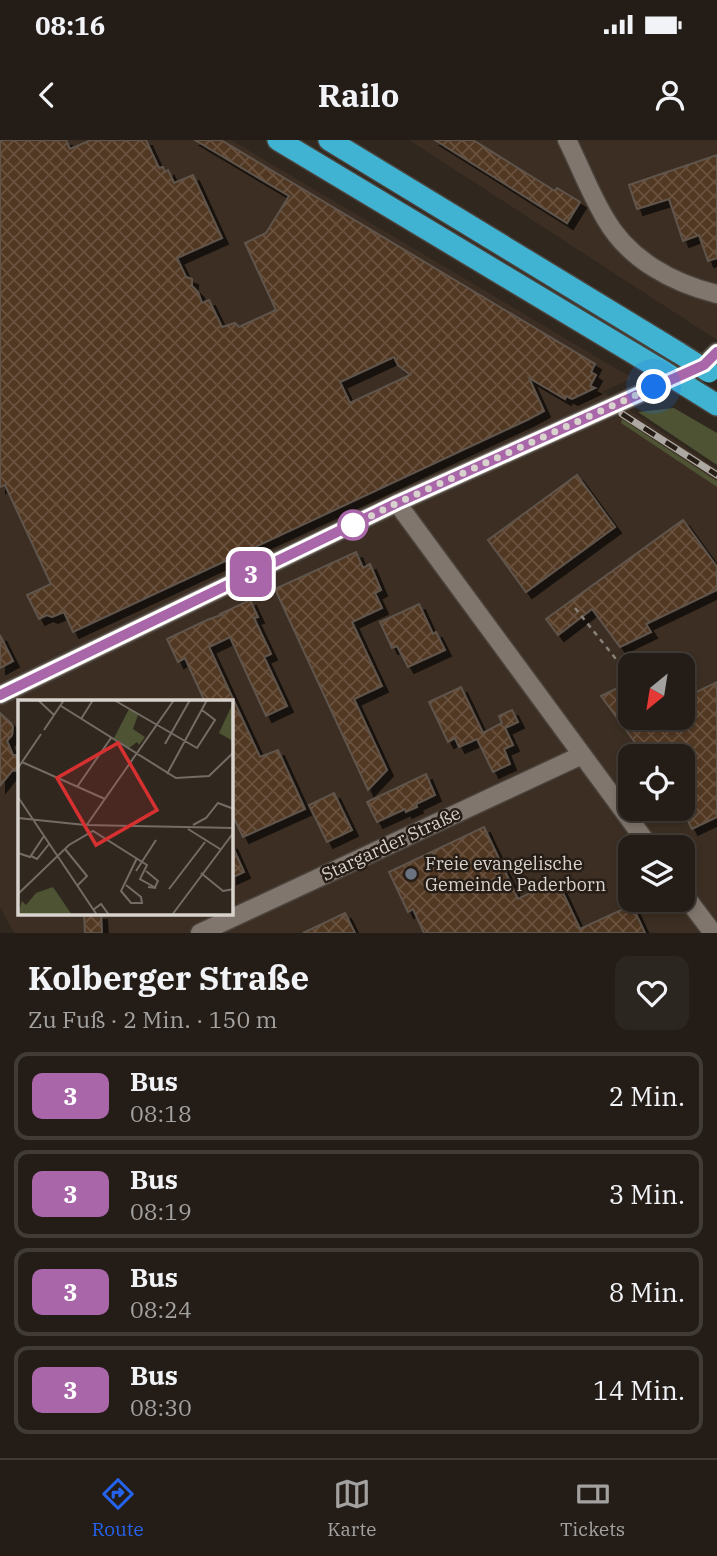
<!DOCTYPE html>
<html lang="de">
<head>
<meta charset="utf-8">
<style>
	:root { --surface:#241d17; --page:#2c2620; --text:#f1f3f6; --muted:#a3a2a1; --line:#413b36; --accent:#2563eb }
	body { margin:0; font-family:"IBM Plex Serif",serif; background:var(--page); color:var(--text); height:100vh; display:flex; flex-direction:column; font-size:26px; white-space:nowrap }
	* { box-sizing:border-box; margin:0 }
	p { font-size:23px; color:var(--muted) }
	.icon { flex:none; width:38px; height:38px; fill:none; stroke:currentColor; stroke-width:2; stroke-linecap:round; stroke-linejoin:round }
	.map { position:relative; height:793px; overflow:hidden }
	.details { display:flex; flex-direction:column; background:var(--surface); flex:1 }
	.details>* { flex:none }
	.badge { padding:0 14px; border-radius:10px; font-size:24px; line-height:46px }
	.needle { width:46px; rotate:210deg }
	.tools { position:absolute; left:618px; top:513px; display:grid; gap:14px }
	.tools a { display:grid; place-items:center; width:77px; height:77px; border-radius:14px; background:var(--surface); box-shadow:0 4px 10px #0003,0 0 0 2px var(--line); font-size:35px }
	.you { position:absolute; width:35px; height:35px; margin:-18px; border:5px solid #fff; border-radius:50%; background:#1a73e8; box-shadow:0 0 0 10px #1a73e833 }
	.map>.badge { position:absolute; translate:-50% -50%; box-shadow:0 0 0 4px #fff }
	.round { display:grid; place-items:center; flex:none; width:74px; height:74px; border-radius:14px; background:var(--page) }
	.overview { display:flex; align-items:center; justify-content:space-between; height:119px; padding:0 28px }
	h1 { font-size:33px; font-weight:700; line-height:52px }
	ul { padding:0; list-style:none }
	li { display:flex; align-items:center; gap:21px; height:88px; margin:0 14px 10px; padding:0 14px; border:4px solid var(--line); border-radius:14px }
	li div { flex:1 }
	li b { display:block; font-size:26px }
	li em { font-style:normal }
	li .badge { min-width:77px; font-weight:700; text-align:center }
	.status { display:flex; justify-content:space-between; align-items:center; height:49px; padding:0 35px; background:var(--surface); direction:ltr }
	.status svg { height:19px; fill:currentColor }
	header { display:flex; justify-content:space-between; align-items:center; height:91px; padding:0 28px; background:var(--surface); font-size:32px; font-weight:700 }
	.tab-bar { display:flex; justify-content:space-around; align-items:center; height:98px; border-top:2px solid var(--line); background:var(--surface); font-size:19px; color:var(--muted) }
	.tab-bar a { display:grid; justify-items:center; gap:4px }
	.tab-bar .on { color:var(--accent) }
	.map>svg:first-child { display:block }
	.built { fill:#3c2e22; fill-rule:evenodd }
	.grass { fill:#4d5333 }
	.building { fill:url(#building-cross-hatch); stroke:#5f544c; stroke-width:2; fill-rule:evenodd; filter:url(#shadow) }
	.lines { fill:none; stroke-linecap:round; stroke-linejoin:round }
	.minor-casing { stroke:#4a433c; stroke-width:21 }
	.highway-casing { stroke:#4a433c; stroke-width:24 }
	.path { stroke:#88817a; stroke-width:2.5; stroke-dasharray:5 5; stroke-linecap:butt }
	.minor { stroke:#81766d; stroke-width:18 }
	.highway { stroke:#40b2d2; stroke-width:21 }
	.rail-casing { stroke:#aea8a2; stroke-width:7 }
	.rail { stroke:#261d16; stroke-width:4.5; stroke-dasharray:13; stroke-linecap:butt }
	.highway-bridge-casing { stroke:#4a433c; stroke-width:24; stroke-linecap:butt }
	.highway-bridge { stroke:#40b2d2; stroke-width:21 }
	.line-casing { stroke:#fff; stroke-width:16 }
	.line { stroke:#a967aa; stroke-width:10 }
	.walk { stroke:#d9d3ce; stroke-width:7; stroke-dasharray:0 12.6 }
	.stop-dot { fill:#fff; stroke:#a967aa; stroke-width:3.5 }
	.worship-dot { fill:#6b7280; stroke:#261d16; stroke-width:2.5 }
	.labels { text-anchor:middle; stroke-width:5; stroke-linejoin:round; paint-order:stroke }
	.street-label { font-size:18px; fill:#d9d3ce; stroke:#261d16 }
	.poi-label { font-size:18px; fill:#d9d3ce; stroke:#261d16; text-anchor:start }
	.inset-road { fill:none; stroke:#746c65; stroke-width:2 }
	.view { fill:#d63130; fill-opacity:0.15; stroke:#d63130; stroke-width:3.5 }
	.inset-edge { fill:none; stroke:#d9d3ce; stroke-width:3.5 }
</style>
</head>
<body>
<div class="status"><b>08:16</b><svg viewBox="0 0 49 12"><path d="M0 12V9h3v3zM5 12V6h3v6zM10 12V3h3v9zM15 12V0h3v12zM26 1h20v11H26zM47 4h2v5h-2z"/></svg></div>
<header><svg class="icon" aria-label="back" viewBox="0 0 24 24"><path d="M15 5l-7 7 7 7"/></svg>Railo<svg class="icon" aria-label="person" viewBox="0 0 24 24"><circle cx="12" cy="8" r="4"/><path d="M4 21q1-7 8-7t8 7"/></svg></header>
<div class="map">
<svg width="717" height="793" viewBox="0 0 717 793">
	<defs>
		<pattern id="building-cross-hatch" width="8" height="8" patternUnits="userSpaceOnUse" patternTransform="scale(1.75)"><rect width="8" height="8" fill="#513721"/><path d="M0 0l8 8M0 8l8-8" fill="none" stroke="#695340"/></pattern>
		<filter id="shadow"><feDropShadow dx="6" dy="6" stdDeviation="0" flood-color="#0009"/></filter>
	</defs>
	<rect width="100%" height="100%" fill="#30271f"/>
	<g class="built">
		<path d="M0,0H231L632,238L603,252L717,329V793H14L0,767ZM630,525H682V578H630ZM19,562H231V774H19ZM630,616H682V668H630ZM630,707H682V760H630Z"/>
		<polygon points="409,0 717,0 717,200"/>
	</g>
	<g class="grass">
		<polygon points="674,268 717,293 717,325 638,272"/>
		<polygon points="622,279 717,341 717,347 621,283"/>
	</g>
	<g class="building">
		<path d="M0,0H66L70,9L91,0H146L159,28L163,27L165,32L168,30L174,43L193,35L222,98L177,118L186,137L192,139V146L198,152L202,163L209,160L222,187L235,183L239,187L276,170L245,103L266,93L289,56L195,0H221L595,224L591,232L596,235L590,246L595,248L572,259L566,256L565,259L529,238L544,271L527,280L73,492L64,472L52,477L47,475L39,479L27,455L51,444L5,345L0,347ZM394,217L398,225L410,235L350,263L340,242Z"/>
		<polygon points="435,0 473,0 555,51 557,48 580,62 567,83"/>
		<polygon points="717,15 717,118 708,121 699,95 683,101 669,59 637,69 629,45"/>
		<polygon points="577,335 615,387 526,452 488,400"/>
		<polygon points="683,380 717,427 717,450 646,484 651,492 620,507 592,469 558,495 546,479"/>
		<polygon points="356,412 363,428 370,424 373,431 381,450 375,453 382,468 352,482 382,546 354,559 387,630 368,650 275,449"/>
		<polygon points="250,460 258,477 254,478 271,514 264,517 287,566 266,576 230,497 209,507 260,617 278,610 305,669 243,697 231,672 231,562 205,562 185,518 178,522 167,499 207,480 221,475 220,474"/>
		<polygon points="419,464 433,494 436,492 445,510 408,527 397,506 392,508 380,482"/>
		<polygon points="0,495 13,521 0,528"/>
		<polygon points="630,542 630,578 681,578 682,581 682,559 717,542 717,677 692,689 682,669 682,616 645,616 601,556"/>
		<polygon points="461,547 483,593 502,583 499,576 512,570 518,582 505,588 513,605 504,609 510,624 493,632 477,599 459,607 455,598 448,602 429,562"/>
		<polygon points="0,573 11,583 13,587 12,595 7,601 13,615 19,615 19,630 12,631 0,646"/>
		<polygon points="426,634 435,655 416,664 417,667 406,672 405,669 377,682 367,662"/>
		<polygon points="334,653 352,690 327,702 309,665"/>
		<polygon points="484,687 518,759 557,740 580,789 632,765 645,793 424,793 413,769 408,772 389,732"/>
		<polygon points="231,703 244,732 231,738"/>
		<polygon points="345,773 355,793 303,793"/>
		<polygon points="84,774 101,774 102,793 85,793"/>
	</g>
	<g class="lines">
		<defs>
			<g id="minor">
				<path d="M567,0C580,26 590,53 605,78C628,119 672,143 717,154"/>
				<polyline points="397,363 650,707"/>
				<polyline points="0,555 397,363 704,225 717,212"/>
				<polyline points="682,752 713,793"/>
				<polyline points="200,793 582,615"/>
			</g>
			<g id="highway">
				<polyline points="278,0 658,228"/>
				<polyline points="329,0 679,213"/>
				<polyline points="685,245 717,265"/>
			</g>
		</defs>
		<use href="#minor" class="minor-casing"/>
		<use href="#highway" class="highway-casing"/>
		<polyline class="path" points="575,468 624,529"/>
		<use href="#minor" class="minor"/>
		<use href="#highway" class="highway"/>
		<defs>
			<polyline id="rail" points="622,274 717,335"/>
		</defs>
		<use href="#rail" class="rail-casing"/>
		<use href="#rail" class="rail"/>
		<defs>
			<g id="highway-bridge">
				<polyline points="679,213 709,232"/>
				<polyline points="658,228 685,245"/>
			</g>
		</defs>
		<use href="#highway-bridge" class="highway-bridge-casing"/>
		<use href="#highway-bridge" class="highway-bridge"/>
	</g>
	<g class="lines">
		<defs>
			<polyline id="line" points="0,555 397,363 704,225 717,212"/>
		</defs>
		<use href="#line" class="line-casing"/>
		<use href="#line" class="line"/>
		<polyline class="walk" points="353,385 351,386 397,363 654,247"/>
	</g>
	<circle class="stop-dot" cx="353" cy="385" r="14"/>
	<circle class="worship-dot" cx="411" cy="734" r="7"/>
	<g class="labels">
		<g class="street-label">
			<text transform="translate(391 704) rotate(-25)" y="6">Stargarder Straße</text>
		</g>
		<g class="poi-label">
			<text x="425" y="730">Freie evangelische<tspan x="425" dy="21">Gemeinde Paderborn</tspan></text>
		</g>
	</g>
	<g transform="translate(18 560)">
		<rect width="215" height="215" fill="#30271f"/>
		<path d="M111,9L120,15L115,29L127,37L121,45L119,42L111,48L96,38Z" fill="#4d5333"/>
		<path d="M35,187L54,215H0L4,201L8,205L18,193Z" fill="#4d5333"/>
		<path d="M214,5H216L215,41L201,33Z" fill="#4d5333"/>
		<path class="inset-road" d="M20,0L36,15M96,0L179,48L197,20L184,10M43,6L158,78L191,76L216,52M63,19L75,0M26,30L46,0M147,44L172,0M4,62L87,99M0,68L23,34M149,74L189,0M59,87L93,38M0,97L79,215M0,118L67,125L216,128M175,125L188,118L200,103L216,109M68,126L156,0M170,129L202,149M47,149L69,176L59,186M0,153L12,157L26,136M13,156L19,159L31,144M118,171L138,140M128,171L140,181L137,187M183,173L205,191L216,189M108,185L123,197L124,203H113L103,191L119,158M151,189L187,142M0,194L51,145L75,131L129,165L122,179L138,188L130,187M75,210L83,204L91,215M154,215L216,132"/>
		<path class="view" d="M100,43L139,110L78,145L39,78Z"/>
		<rect width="215" height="215" class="inset-edge"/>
	</g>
</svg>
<div class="tools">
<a><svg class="needle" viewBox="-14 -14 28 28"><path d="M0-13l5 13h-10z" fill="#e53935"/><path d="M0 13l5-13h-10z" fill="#a3a2a1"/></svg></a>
<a><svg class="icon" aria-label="locate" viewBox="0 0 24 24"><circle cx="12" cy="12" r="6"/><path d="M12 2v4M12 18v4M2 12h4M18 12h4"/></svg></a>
<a><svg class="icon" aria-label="layers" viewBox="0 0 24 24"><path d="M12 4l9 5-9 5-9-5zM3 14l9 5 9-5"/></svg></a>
</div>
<div class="you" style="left:654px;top:247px"></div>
<b class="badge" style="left:251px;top:434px;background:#a967aa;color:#fff">3</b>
</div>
<section class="details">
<div class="overview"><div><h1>Kolberger Straße</h1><p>Zu Fuß · 2 Min. · 150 m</p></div><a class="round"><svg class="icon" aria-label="heart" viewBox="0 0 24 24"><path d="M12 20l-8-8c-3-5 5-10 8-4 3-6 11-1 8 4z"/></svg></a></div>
<ul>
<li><span class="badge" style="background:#a967aa;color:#fff">3</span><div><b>Bus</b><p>08:18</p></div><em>2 Min.</em></li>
<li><span class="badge" style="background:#a967aa;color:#fff">3</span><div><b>Bus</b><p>08:19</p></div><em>3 Min.</em></li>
<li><span class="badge" style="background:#a967aa;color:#fff">3</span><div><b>Bus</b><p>08:24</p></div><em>8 Min.</em></li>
<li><span class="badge" style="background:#a967aa;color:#fff">3</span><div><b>Bus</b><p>08:30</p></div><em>14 Min.</em></li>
</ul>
</section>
<nav class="tab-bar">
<a class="on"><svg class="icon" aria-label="directions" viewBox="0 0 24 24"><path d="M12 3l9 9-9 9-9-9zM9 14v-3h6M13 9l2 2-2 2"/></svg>Route</a>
<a><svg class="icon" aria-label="map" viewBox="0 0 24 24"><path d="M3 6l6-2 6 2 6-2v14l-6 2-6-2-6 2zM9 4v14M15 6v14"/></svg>Karte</a>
<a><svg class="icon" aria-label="tickets" viewBox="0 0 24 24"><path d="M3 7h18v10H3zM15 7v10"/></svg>Tickets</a>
</nav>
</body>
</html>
